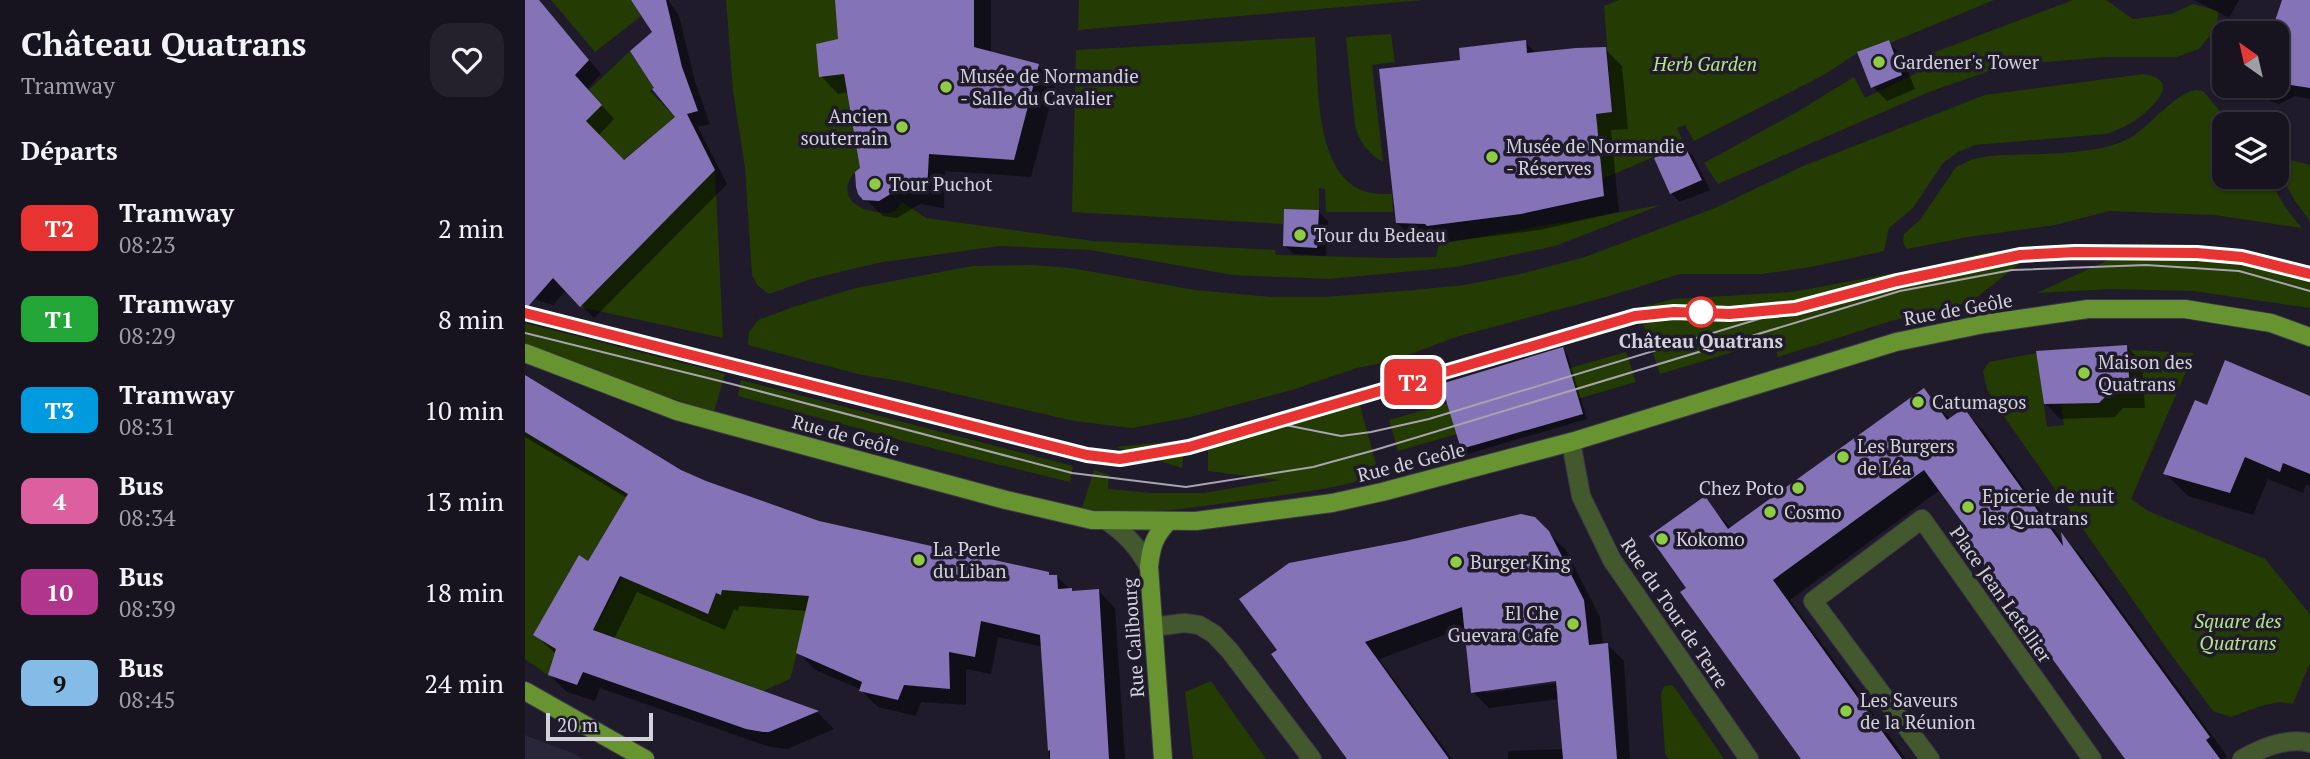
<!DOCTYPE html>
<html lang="fr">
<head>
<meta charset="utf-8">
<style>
	:root { --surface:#171420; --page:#24212d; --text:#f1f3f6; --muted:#9e9ea5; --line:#36333e }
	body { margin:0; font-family:"PT Serif",serif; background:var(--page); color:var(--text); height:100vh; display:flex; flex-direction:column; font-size:26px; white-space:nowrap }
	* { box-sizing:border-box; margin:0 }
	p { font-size:23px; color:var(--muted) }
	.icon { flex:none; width:38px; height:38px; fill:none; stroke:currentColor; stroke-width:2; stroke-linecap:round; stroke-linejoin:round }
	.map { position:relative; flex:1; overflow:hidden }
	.side { display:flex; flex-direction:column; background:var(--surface); width:525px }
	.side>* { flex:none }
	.badge { padding:0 14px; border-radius:10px; font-size:24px; line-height:46px }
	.needle { width:46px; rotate:326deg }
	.buttons { position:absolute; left:1687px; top:21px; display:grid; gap:14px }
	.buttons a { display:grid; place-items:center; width:77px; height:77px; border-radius:14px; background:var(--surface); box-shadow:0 2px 5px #0004,0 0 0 2px var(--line); font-size:35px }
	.scale { position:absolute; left:21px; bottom:18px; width:107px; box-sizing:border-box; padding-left:7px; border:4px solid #d3d1dc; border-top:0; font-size:19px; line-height:24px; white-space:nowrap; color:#d3d1dc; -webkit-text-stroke:5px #1f1b2b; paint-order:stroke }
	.map>.badge { position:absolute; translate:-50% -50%; box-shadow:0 0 0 4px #fff }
	h2 { padding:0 21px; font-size:26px; line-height:63px }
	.round { display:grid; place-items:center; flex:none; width:74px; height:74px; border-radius:21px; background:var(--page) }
	.summary { display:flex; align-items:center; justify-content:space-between; height:119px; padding:0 21px }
	h1 { font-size:33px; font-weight:800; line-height:52px }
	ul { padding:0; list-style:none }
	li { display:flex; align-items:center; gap:21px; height:91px; padding:0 21px }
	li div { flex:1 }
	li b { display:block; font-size:26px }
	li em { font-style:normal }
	li .badge { min-width:77px; font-weight:700; text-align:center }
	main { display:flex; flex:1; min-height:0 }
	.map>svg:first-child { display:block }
	.built { fill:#2a263a }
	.green { fill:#243b04 }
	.shadow { fill:#0007; fill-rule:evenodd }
	.building { fill:#8573b7 }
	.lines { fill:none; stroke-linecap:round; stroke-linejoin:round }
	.minor-casing { stroke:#3c3847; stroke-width:20 }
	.major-casing { stroke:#3c3847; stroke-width:20 }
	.minor { stroke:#43592d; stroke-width:18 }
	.major { stroke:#679431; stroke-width:18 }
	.tram { stroke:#a7a4b0; stroke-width:2 }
	.line-casing { stroke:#fff; stroke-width:16 }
	.line { stroke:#e73331; stroke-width:10 }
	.poi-dot { fill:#8ecd43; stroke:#1f1b2b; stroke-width:2.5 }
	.stop-dot { fill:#fff; stroke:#e73331; stroke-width:3.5 }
	.labels { text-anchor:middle; stroke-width:7; stroke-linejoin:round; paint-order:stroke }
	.poi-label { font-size:19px; fill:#d3d1dc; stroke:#1f1b2b; text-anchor:start }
	.park-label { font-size:19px; font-style:italic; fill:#b5e587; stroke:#1f1b2b }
	.street-label { font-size:19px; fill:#d3d1dc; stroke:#1f1b2b }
	.stop-label { font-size:19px; font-weight:bold; fill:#d3d1dc; stroke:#1f1b2b }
</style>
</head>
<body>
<main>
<section class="side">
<div class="summary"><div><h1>Château Quatrans</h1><p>Tramway</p></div><a class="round"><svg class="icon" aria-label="heart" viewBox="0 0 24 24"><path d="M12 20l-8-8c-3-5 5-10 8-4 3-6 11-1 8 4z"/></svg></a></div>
<h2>Départs</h2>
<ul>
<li><span class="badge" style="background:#e73331;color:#fff">T2</span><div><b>Tramway</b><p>08:23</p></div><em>2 min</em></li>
<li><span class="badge" style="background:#23a638;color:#fff">T1</span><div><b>Tramway</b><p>08:29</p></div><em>8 min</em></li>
<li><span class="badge" style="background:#009adf;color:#fff">T3</span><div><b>Tramway</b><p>08:31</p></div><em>10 min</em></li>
<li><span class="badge" style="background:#dc5f9f;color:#fff">4</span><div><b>Bus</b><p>08:34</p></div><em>13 min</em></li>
<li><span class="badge" style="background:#b0358b;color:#fff">10</span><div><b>Bus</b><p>08:39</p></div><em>18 min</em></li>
<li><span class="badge" style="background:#85bce7;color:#111">9</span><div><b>Bus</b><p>08:45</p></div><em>24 min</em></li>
</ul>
</section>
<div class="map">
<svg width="1785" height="759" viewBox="0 0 1785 759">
	<rect width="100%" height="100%" fill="#1f1b2b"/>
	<polygon class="built" points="0,735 47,753 58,759 0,759"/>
	<g class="green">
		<polygon points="26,0 106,0 116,16 70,52"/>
		<path d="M201,0H310L319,74L335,168C310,188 325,210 353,212C358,213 365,214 370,211C372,210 375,204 377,202L401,218L568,241L750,250L751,255L865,258L911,257L914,244L1136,205L1030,246L931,267L803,279L708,275L565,250L474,246L352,263L286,279L244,294L233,286L227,275L220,167L208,91Z"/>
		<polygon points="554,0 899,0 553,30"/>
		<polygon points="1094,0 1469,0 1365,43 1363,40 1337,50 1297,76 1169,141 1160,125 1152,128 1159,144 1077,179 1071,114 1087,112 1079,6"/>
		<polygon points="1548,0 1581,0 1608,19 1646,14 1668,4 1694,11 1691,28 1674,49 1651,57 1583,57 1481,65 1404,92 1193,184 1179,163 1272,112 1329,77 1340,98 1390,74 1386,61"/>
		<path d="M866,34L870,62L847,65L858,162C842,153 835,142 830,126L821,37Z"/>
		<path d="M790,37C794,82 789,160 830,187C841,194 855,194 867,194L868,212H801L800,189L794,188V210L759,209L758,224L547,212L551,50Z"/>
		<polygon points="105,51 129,88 125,91 150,117 76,178 0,204 61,121 77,105 64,90"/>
		<path d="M1619,74C1657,80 1629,107 1612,119C1603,126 1592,130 1581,134L1450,145L1433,152L1418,163L1388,208L1364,228L1359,251L1286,267L1237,274H1155L1081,297L934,336L867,361L832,368L767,390L665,417L607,428L549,421L375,381L337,375L223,345L224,332L233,320L271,306L331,288L447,266L507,265L546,268L670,290L748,297H800L889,290L939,285L995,274L1060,257L1190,208L1278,166L1460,95Z"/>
		<path d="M1671,90L1678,91L1706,124H1699V177H1746C1751,196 1764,213 1777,228L1689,215L1584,211L1530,225L1443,237L1382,249L1378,242L1379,234L1395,220L1431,167L1448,159L1465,156C1505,153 1571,157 1605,138C1627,125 1648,94 1671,90Z"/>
		<polygon points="1761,159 1785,165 1785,221 1770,201 1755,174 1757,162"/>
		<polygon points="190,170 198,338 55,307"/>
		<polygon points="1618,244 1692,249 1785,267 1785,308 1668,291 1587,289 1512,293"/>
		<polygon points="1514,248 1446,302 1366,321 1253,357 1248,340 1135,374 1113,308 1148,299 1267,292 1407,266 1463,252"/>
		<polygon points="1093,313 1095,329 858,398 854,384"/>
		<polygon points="0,323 200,374 189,412 91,380 35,356 0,345"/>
		<polygon points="1603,350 1669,353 1606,499 1623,511 1740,559 1785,614 1785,663 1768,704 1754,702 1736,706 1706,717 1688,711 1645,653 1473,408 1462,389 1458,371 1464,362 1512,353 1522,427 1539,425 1535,397 1574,403 1579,398 1579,394 1605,393"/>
		<polygon points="1101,352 1111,382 873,451 864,420"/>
		<polygon points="216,380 548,466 545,482 394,445 213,396"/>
		<path d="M831,391L854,475C812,489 766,494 722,500C667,508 614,517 557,508L569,470L584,475L583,489L626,493H679L755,480L683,471V432L747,417Z"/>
		<polygon points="0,432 105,495 95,507 63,561 54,556 8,635 51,661 29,658 23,675 0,659"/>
		<polygon points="660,440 657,468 590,447"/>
		<polygon points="120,535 128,590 182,614 191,593 196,594 200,580 226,561 222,592 287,597 265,679 238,691 69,630"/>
		<polygon points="686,681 741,759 668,759 660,692"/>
		<polygon points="1147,685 1150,688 1199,759 1144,759 1140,754 1136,694 1139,686"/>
	</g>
	<g class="shadow">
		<polygon points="108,0 143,0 154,16 170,82 185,124 173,127 202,184 69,318 41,290 28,305 0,296 0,36 39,30 76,74 62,89 89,119 73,136 99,162 152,117 129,32"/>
		<polygon points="312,0 466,0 466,53 513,66 531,83 506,177 420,171 419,208 395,204 372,218 358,216 334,193 337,169 324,92 313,94 296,76 315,41"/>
		<polygon points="1669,0 1714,0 1704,18"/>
		<polygon points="1759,0 1785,0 1785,99 1770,96 1754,104 1741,99 1728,86 1752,86 1752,33 1749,33"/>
		<polygon points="1000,42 1012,54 1080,49 1097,66 1103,129 1086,130 1094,212 1014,230 920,242 918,239 889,239 872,223 937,62"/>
		<polygon points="1363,42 1377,56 1390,89 1362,101 1348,87"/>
		<polygon points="1159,147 1168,156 1185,190 1155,202 1146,193"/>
		<polygon points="793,212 803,221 801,256 769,254 759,245"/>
		<polygon points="1602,347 1617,362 1620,408 1598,408 1590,417 1535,419 1520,403"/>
		<polygon points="1037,349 1042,354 1062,419 942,454 937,449"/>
		<polygon points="0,377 155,472 294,523 523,574 526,577 531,576 549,593 573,590 590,608 600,759 524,759 518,647 473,637 466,674 441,669 441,705 396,702 391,716 353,707 335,689 290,670 273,652 282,611 214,606 213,611 209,609 200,630 112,592 89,639 293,713 309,729 262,749 245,747 75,688 70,701 42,692 25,675 31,654 10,635 64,563 102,498 0,437"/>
		<polygon points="1399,390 1426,420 1439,410 1457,429 1539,543 1538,537 1554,553 1702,756 1698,759 1602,759 1415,490 1265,600 1381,759 1278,759 1164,589 1179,499 1207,529"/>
		<polygon points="1785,398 1785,486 1781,484 1778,493 1743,479 1728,515 1663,496 1640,473"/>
		<path d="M1009,519L1040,549L1075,617L1078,646L1083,645L1099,661L1105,759H983V751L1039,749L1035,699L964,708L948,692L941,627L854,659L927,759H824L748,654ZM1040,679V682L960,693V689Z"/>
	</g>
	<g class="building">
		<polygon points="0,0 14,0 64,60 50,75 77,105 61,121 99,160 150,117 127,89 129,88 105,51 127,32 106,0 141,0 157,67 173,111 162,114 190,170 55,307 28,278 0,310"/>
		<polygon points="310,0 449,0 449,47 514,64 489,160 404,154 402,191 377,187 354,201 338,200 333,194 331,187 330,172 335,168 319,74 294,77 291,44 313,39"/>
		<polygon points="1757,0 1785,0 1785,88 1752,83 1752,33 1746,33"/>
		<polygon points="1001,40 1002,53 1051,48 1081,47 1087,112 1071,114 1079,196 996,214 902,226 900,224 871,223 854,69 935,60 934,48"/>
		<polygon points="1364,40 1377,75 1346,88 1332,52"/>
		<polygon points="1159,145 1177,180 1145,194 1129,158"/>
		<polygon points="759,209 794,210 792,248 758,246"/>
		<polygon points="1602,345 1605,393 1583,394 1574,403 1519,404 1511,351"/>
		<polygon points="1038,347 1058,414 936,449 916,384"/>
		<polygon points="1700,360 1785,396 1785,474 1758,463 1755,472 1720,457 1705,493 1638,474 1670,400 1682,405"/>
		<polygon points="0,375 156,470 181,481 294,521 524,572 524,575 532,575 533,589 547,588 547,591 574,589 584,759 525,759 525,750 523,751 515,635 456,621 450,657 424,652 425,689 379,685 373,700 334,691 337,682 271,653 284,596 197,590 196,595 191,593 183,614 95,576 68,630 294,711 244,732 238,732 221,729 58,672 52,685 23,675 31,649 8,635 54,555 63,561 103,494 0,432"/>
		<polygon points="1399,388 1422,420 1439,408 1538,546 1536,532 1605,627 1685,737 1681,740 1695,759 1600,759 1434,530 1440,526 1399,470 1248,580 1377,759 1276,759 1155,592 1161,588 1124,536 1180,496 1203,529"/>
		<polygon points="996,514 1010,517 1024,531 1059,600 1064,645 1083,643 1092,759 1038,759 1031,681 946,693 937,607 840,642 924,759 822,759 746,654 752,650 714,599 764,563 880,541"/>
	</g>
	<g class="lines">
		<defs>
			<g id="minor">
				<polyline points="1046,442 1056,496 1087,560 1224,759"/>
				<path d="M582,521C601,534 613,547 624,567"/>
				<polyline points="628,627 659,623 674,625 689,634 705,651 787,759"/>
				<polyline points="1405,759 1288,601 1397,519 1567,759"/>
				<path d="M1717,759C1737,748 1761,737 1785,743"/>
			</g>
			<g id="major">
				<polyline points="0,353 152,411 196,423 481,500 567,520 671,521 807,503 857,492 1046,442 1371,342 1459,324 1563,309 1660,309 1746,323 1785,337"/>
				<polyline points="0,691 120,759"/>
				<path d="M638,759L624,567C626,547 629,536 644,521"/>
			</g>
		</defs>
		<use href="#minor" class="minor-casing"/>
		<use href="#major" class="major-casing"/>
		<use href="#minor" class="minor"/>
		<use href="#major" class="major"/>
		<g class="tram">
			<polyline points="1386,278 1495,255 1550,252 1672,253 1717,257 1785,274"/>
			<polyline points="1261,311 1362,284"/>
			<polyline points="0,313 562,455 595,459 664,447 1110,316 1149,312 1205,314 1270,308"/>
			<polyline points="0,333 207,384 547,473 661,487 788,467 850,450 1375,291 1487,270 1621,265 1714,271 1785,291"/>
			<polyline points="755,424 816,436 846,432 904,419 1237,318"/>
		</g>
	</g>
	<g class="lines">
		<defs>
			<polyline id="line" points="0,313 562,455 595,459 664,447 1110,316 1149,312 1205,314 1270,308 1372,281 1495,255 1550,252 1672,253 1717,257 1785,274"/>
		</defs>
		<use href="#line" class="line-casing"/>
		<use href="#line" class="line"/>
	</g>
	<g class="poi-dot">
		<circle cx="1354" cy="62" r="7"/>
		<circle cx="421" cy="87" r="7"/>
		<circle cx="377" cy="127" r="7"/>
		<circle cx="967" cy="157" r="7"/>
		<circle cx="350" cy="184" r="7"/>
		<circle cx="775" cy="235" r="7"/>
		<circle cx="1559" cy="373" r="7"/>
		<circle cx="1393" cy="402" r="7"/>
		<circle cx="1318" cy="457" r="7"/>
		<circle cx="1273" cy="488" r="7"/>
		<circle cx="1443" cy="507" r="7"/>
		<circle cx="1245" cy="512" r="7"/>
		<circle cx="1137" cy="539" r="7"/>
		<circle cx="394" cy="560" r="7"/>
		<circle cx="931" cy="562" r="7"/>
		<circle cx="1048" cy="624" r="7"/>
		<circle cx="1321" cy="711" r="7"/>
	</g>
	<circle class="stop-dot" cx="1176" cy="312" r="14"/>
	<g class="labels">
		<g class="poi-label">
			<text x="1368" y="69">Gardener's Tower</text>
			<text x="435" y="83">Musée de Normandie<tspan x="435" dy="22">- Salle du Cavalier</tspan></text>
			<text x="363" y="123" text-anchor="end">Ancien<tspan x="363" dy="22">souterrain</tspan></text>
			<text x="981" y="153">Musée de Normandie<tspan x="981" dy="22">- Réserves</tspan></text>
			<text x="364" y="191">Tour Puchot</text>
			<text x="789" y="242">Tour du Bedeau</text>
			<text x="1573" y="369">Maison des<tspan x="1573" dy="22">Quatrans</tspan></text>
			<text x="1407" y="409">Catumagos</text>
			<text x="1332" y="453">Les Burgers<tspan x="1332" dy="22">de Léa</tspan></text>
			<text x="1259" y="495" text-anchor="end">Chez Poto</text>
			<text x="1457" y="503">Epicerie de nuit<tspan x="1457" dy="22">les Quatrans</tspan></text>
			<text x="1259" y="519">Cosmo</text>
			<text x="1151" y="546">Kokomo</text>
			<text x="408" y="556">La Perle<tspan x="408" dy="22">du Liban</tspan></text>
			<text x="945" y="569">Burger King</text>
			<text x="1034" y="620" text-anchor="end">El Che<tspan x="1034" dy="22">Guevara Cafe</tspan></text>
			<text x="1335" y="707">Les Saveurs<tspan x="1335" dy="22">de la Réunion</tspan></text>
		</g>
		<g class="park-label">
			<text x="1180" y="71">Herb Garden</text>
			<text x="1713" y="628">Square des<tspan x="1713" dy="22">Quatrans</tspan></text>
		</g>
		<g class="street-label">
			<text transform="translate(1433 309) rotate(-10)" y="7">Rue de Geôle</text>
			<text transform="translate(321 435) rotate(15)" y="7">Rue de Geôle</text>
			<text transform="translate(886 462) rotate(-14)" y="7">Rue de Geôle</text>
			<text transform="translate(1476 594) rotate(55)" y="7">Place Jean Letellier</text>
			<text transform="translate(1150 613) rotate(56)" y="7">Rue du Tour de Terre</text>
			<text transform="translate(608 638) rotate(-94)" y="7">Rue Calibourg</text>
		</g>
		<g class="stop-label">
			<text x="1176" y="348">Château Quatrans</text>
		</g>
	</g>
</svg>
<div class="buttons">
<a><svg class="needle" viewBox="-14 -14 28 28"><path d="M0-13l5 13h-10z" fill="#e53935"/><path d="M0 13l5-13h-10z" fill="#9e9ea5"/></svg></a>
<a><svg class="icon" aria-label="layers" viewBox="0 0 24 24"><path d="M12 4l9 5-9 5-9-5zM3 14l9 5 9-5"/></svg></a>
</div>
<div class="scale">20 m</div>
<b class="badge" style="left:888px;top:382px;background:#e73331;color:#fff">T2</b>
</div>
</main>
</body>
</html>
